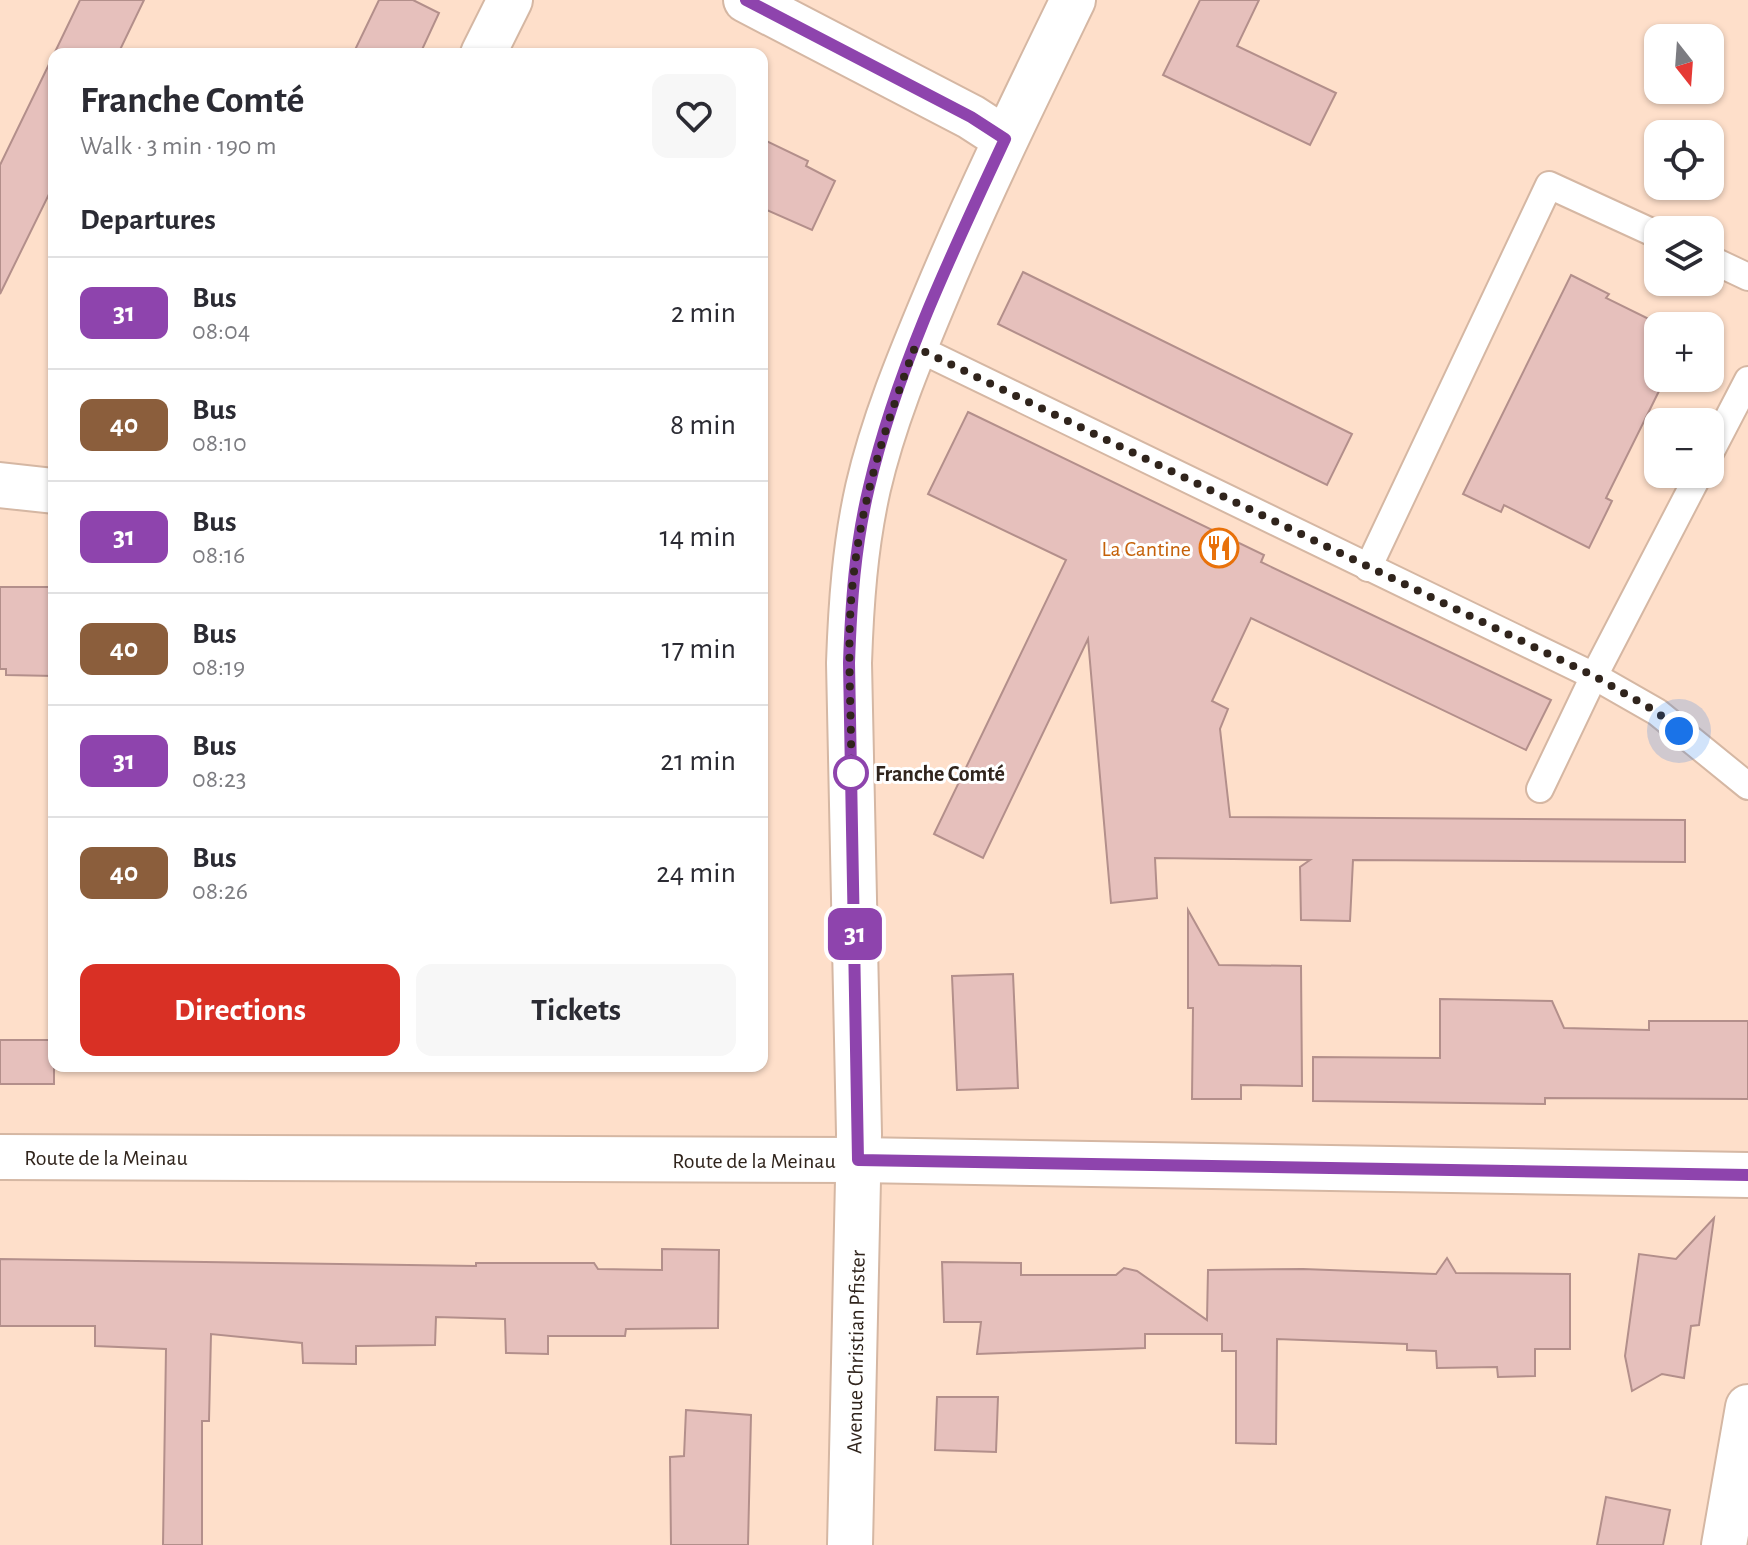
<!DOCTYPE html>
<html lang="en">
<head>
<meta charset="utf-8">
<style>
	:root { --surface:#fff; --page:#f7f7f7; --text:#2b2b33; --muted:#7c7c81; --line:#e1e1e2; --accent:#d93025 }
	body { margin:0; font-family:"Alegreya Sans",sans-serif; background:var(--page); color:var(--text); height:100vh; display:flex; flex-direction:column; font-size:30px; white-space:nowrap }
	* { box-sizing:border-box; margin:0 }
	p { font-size:26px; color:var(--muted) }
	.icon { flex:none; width:44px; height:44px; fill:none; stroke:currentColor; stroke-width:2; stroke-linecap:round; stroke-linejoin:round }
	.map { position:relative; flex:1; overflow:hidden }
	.sheet { position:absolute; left:48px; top:48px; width:720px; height:1024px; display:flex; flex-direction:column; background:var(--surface); border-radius:16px; box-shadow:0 2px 6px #0004 }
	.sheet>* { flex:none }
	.badge { padding:0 16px; border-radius:12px; font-size:28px; line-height:52px }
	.needle { width:52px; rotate:163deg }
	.tools { position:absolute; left:1644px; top:24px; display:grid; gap:16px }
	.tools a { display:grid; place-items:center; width:80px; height:80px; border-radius:16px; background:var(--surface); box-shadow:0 2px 6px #0004; font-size:40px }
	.you { position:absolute; width:40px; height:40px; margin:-20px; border:6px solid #fff; border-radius:50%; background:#1a73e8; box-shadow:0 0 0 12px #1a73e833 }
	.map>.badge { position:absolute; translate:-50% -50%; box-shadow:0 0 0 4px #fff }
	h2 { padding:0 32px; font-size:30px; line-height:72px }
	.round { display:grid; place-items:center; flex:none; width:84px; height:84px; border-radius:16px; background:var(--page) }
	.head { display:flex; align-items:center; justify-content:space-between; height:136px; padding:0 32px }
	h1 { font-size:38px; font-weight:700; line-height:60px }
	.primary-button { display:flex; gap:16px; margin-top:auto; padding:16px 32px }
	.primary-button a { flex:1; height:92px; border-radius:16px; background:var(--accent); color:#fff; font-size:32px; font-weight:700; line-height:92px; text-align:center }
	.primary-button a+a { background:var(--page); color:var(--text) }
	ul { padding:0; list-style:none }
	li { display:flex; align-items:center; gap:24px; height:112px; padding:0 32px; border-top:2px solid var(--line) }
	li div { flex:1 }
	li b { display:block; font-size:30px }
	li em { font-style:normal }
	li .badge { min-width:88px; font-weight:700; text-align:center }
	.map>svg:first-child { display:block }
	.building { fill:#e6c0bc; stroke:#b38f8b; stroke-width:2 }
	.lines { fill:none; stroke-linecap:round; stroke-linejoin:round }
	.service-casing { stroke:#d5b7a3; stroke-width:30 }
	.minor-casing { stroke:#d5b7a3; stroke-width:48 }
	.tertiary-casing { stroke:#d5b7a3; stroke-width:48 }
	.service { stroke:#fff; stroke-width:26 }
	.minor { stroke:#fff; stroke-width:44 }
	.tertiary { stroke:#fff; stroke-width:44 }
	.line-casing { stroke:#fff; stroke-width:18 }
	.line { stroke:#8e44ad; stroke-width:12 }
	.walk { stroke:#30241c; stroke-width:8; stroke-dasharray:0 14.4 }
	.stop-dot { fill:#fff; stroke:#8e44ad; stroke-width:4 }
	.labels { text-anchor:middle; stroke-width:6; stroke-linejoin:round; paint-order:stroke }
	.food-label { font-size:22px; fill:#c56008; stroke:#fff; text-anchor:end }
	.stop-label { font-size:22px; font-weight:bold; fill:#30241c; stroke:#fff; text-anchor:start }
	.street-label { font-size:22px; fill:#30241c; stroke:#fff }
</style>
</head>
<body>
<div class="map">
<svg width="1748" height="1545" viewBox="0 0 1748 1545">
	<rect width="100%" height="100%" fill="#fedfca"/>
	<g class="building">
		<polygon points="80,0 144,0 118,54 54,54"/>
		<polygon points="379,0 413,0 439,13 420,54 353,54"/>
		<polygon points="1200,0 1259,0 1237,46 1336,93 1310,145 1163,75"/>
		<polygon points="54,54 54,184 0,294 0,165"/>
		<polygon points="762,139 808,161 806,166 835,181 812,230 762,208"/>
		<polygon points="1023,272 1352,434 1327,485 998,324"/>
		<polygon points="1571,275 1609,294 1606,298 1663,326 1658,326 1658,378 1674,378 1670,387 1663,383 1606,498 1612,501 1589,548 1504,505 1501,512 1463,494"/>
		<polygon points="968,412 1264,555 1261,562 1551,700 1526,750 1251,618 1212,701 1228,709 1220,729 1230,817 1685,820 1685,862 1353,860 1350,921 1301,920 1300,867 1310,860 1155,858 1157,898 1111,903 1088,639 983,858 934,834 1066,560 928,494"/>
		<polygon points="0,587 54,587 54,676 6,675 6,669 0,669"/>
		<polygon points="1188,910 1219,965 1301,966 1302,1086 1241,1085 1241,1099 1192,1099 1193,1008 1188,1008"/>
		<polygon points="1013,974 1018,1088 957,1090 952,976"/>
		<polygon points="1440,999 1552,1001 1564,1028 1649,1030 1649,1021 1748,1021 1748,1099 1545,1098 1545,1104 1313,1101 1313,1057 1440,1058"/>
		<rect x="0" y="1040" width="54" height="44"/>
		<polygon points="1714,1218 1699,1325 1691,1326 1684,1378 1662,1374 1632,1391 1625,1356 1639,1254 1676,1259"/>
		<polygon points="662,1249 719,1250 718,1328 626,1329 625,1336 548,1336 548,1354 506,1353 505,1319 436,1317 435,1345 356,1346 356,1364 303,1363 302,1343 211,1334 209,1421 202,1421 202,1545 163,1545 166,1349 95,1346 95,1326 0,1326 0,1259 476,1266 476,1263 594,1263 598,1269 662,1270"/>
		<polygon points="1447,1258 1456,1273 1570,1274 1570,1349 1535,1349 1535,1376 1498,1377 1497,1367 1437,1368 1436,1351 1407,1350 1407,1344 1277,1339 1276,1444 1236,1443 1236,1351 1222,1351 1222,1334 1145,1334 1145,1348 977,1354 981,1322 944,1322 942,1262 1021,1263 1021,1275 1116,1275 1124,1268 1137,1271 1207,1320 1208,1270 1303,1269 1436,1274"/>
		<polygon points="937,1397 998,1397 996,1452 935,1450"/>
		<polygon points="686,1410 751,1415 748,1545 671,1545 670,1457 684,1456"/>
		<polygon points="1606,1497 1670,1510 1663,1545 1597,1545"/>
	</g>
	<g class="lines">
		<defs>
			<g id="service">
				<polyline points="1710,259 1748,277"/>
				<polyline points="915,347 1594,676 1657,712 1748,786"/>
				<polyline points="1710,453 1748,380"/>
				<polyline points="1368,568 1549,185 1658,235"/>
				<polyline points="1540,789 1594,676 1699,474"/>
			</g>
			<g id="minor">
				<polyline points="746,0 971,117 1005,139"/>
				<polyline points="483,54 510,0"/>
				<polyline points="0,485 54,491"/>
				<path d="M850,1545L859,1134L849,663C851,604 855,546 868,488C883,423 909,360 935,298C977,197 1025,99 1073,0"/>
				<polyline points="1724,1545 1748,1407"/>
			</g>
			<polyline id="tertiary" points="0,1157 858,1160 1748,1175"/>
		</defs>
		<use href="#service" class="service-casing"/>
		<use href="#minor" class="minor-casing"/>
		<use href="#tertiary" class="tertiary-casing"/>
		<use href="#service" class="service"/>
		<use href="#minor" class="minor"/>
		<use href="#tertiary" class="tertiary"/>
	</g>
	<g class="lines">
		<defs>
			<path id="line" d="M746,0L971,117L1005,139C953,251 897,367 869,487C855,545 851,604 849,663L858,1160L1748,1175"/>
		</defs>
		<use href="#line" class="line-casing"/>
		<use href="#line" class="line"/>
		<path class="walk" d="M851,773C852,718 847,659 851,602C858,510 883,432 915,347L1594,676L1657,712L1679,731"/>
	</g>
	<defs>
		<symbol id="restaurant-ring" viewBox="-11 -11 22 22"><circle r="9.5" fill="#fff" stroke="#e8710a" stroke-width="1.5"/><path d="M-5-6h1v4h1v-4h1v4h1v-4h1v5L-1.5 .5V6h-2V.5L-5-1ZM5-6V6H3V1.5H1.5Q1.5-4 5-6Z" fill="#e8710a"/></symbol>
	</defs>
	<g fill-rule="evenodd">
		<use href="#restaurant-ring" x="1197" y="526" width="44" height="44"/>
	</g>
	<circle class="stop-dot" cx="851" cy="773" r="16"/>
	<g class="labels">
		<g class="food-label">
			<text x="1191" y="556">La Cantine</text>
		</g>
		<g class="stop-label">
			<text x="875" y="781">Franche Comté</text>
		</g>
		<g class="street-label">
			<text x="106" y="1165">Route de la Meinau</text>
			<text x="754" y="1168">Route de la Meinau</text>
			<text transform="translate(855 1352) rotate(-89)" y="8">Avenue Christian Pfister</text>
		</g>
	</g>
</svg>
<div class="tools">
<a><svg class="needle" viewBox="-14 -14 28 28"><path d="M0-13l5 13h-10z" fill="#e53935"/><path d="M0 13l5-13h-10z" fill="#7c7c81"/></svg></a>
<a><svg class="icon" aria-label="locate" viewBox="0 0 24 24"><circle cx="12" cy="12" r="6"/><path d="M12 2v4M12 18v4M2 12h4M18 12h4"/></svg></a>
<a><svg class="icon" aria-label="layers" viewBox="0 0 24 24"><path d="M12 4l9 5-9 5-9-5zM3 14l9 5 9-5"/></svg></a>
<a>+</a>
<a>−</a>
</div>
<div class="you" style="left:1679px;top:731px"></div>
<b class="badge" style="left:855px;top:934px;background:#8e44ad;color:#fff">31</b>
<section class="sheet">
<div class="head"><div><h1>Franche Comté</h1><p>Walk · 3 min · 190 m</p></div><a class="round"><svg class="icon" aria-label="heart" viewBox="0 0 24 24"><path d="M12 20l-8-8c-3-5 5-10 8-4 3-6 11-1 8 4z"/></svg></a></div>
<h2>Departures</h2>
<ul>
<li><span class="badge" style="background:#8e44ad;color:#fff">31</span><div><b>Bus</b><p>08:04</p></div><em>2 min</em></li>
<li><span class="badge" style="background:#8b5e3c;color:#fff">40</span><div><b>Bus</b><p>08:10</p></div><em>8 min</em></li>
<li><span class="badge" style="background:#8e44ad;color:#fff">31</span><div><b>Bus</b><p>08:16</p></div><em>14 min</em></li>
<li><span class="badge" style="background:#8b5e3c;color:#fff">40</span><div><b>Bus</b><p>08:19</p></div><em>17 min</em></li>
<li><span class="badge" style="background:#8e44ad;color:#fff">31</span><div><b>Bus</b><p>08:23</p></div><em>21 min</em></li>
<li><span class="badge" style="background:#8b5e3c;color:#fff">40</span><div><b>Bus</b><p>08:26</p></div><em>24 min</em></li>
</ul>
<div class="primary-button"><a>Directions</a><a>Tickets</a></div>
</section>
</div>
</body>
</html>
